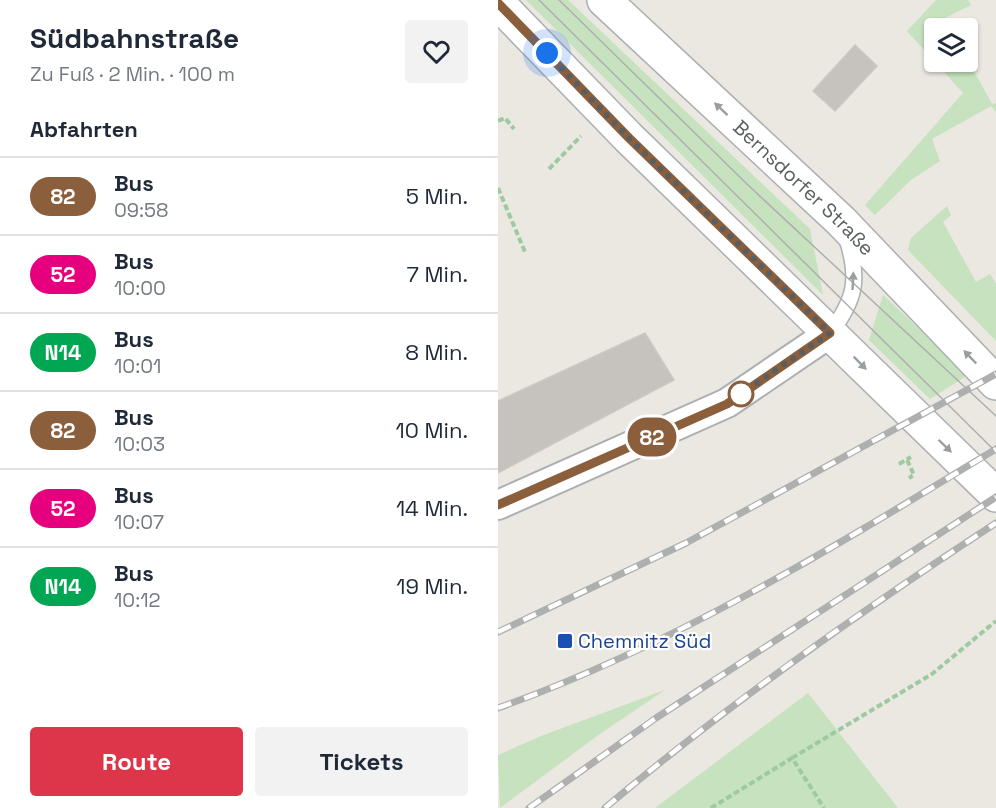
<!DOCTYPE html>
<html lang="de">
<head>
<meta charset="utf-8">
<style>
	:root { --surface:#fff; --page:#f2f2f3; --text:#1f2937; --muted:#747a83; --line:#e0e1e3; --accent:#dd364b }
	body { margin:0; font-family:"Space Grotesk",sans-serif; background:var(--page); color:var(--text); height:100vh; display:flex; flex-direction:column; font-size:22px; white-space:nowrap }
	* { box-sizing:border-box; margin:0 }
	p { font-size:20px; color:var(--muted) }
	.icon { flex:none; width:33px; height:33px; fill:none; stroke:currentColor; stroke-width:2; stroke-linecap:round; stroke-linejoin:round }
	.map { position:relative; flex:1; overflow:hidden }
	.sheet { display:flex; flex-direction:column; background:var(--surface); width:498px }
	.sheet>* { flex:none }
	.badge { padding:0 12px; border-radius:20px; font-size:21px; line-height:39px }
	.controls { position:absolute; left:426px; top:18px; display:grid; gap:12px }
	.controls a { display:grid; place-items:center; width:54px; height:54px; border-radius:6px; background:var(--surface); box-shadow:0 2px 4px #0004; font-size:30px }
	.you { position:absolute; width:30px; height:30px; margin:-15px; border:4px solid #fff; border-radius:50%; background:#1a73e8; box-shadow:0 0 0 9px #1a73e833 }
	.map>.badge { position:absolute; translate:-50% -50%; box-shadow:0 0 0 3px #fff }
	h2 { padding:0 30px; font-size:22px; line-height:54px }
	.round { display:grid; place-items:center; flex:none; width:63px; height:63px; border-radius:6px; background:var(--page) }
	.summary { display:flex; align-items:center; justify-content:space-between; height:102px; padding:0 30px }
	h1 { font-size:28px; font-weight:800; line-height:45px }
	.action { display:flex; gap:12px; margin-top:auto; padding:12px 30px }
	.action a { flex:1; height:69px; border-radius:6px; background:var(--accent); color:#fff; font-size:24px; font-weight:800; line-height:69px; text-align:center }
	.action a+a { background:var(--page); color:var(--text) }
	ul { padding:0; list-style:none }
	li { display:flex; align-items:center; gap:18px; height:78px; padding:0 30px; border-top:2px solid var(--line) }
	li div { flex:1 }
	li b { display:block; font-size:22px }
	li em { font-style:normal }
	li .badge { min-width:66px; font-weight:700; text-align:center }
	main { display:flex; flex:1; min-height:0 }
	.map>svg:first-child { display:block }
	.green { fill:#c6e2be }
	.building { fill:#c6c2be; stroke:#cfc7c0; stroke-width:1.5 }
	.lines { fill:none; stroke-linecap:round; stroke-linejoin:round }
	.service-casing { stroke:#acb0b3; stroke-width:18 }
	.minor-casing { stroke:#acb0b3; stroke-width:32 }
	.tertiary-casing { stroke:#acb0b3; stroke-width:36 }
	.path { stroke:#9dcaa0; stroke-width:4; stroke-dasharray:6 3; stroke-linecap:butt }
	.service { stroke:#fff; stroke-width:15 }
	.minor { stroke:#fff; stroke-width:28 }
	.tertiary { stroke:#fff; stroke-width:33 }
	.tram { stroke:#aeafaf; stroke-width:1.5 }
	.rail-casing { stroke:#aeafaf; stroke-width:7 }
	.rail { stroke:#fff; stroke-width:4.5; stroke-dasharray:14; stroke-linecap:butt }
	.oneway { fill:#9b9ea0 }
	.line-casing { stroke:#fff; stroke-width:14 }
	.line { stroke:#8b5e3c; stroke-width:9 }
	.walk { stroke:#595e61; stroke-width:6; stroke-dasharray:0 10.8 }
	.stop-dot { fill:#fff; stroke:#8b5e3c; stroke-width:3 }
	.transit-dot { fill:#1a4fb4; stroke:#fff; stroke-width:2 }
	.labels { text-anchor:middle; stroke-width:4.5; stroke-linejoin:round; paint-order:stroke }
	.street-label { font-size:20px; fill:#595e61; stroke:#fff }
	.transit-label { font-size:20px; fill:#164399; stroke:#fff; text-anchor:start }
</style>
</head>
<body>
<main>
<section class="sheet">
<div class="summary"><div><h1>Südbahnstraße</h1><p>Zu Fuß · 2 Min. · 100 m</p></div><a class="round"><svg class="icon" aria-label="heart" viewBox="0 0 24 24"><path d="M12 20l-8-8c-3-5 5-10 8-4 3-6 11-1 8 4z"/></svg></a></div>
<h2>Abfahrten</h2>
<ul>
<li><span class="badge" style="background:#8b5e3c;color:#fff">82</span><div><b>Bus</b><p>09:58</p></div><em>5 Min.</em></li>
<li><span class="badge" style="background:#e6007e;color:#fff">52</span><div><b>Bus</b><p>10:00</p></div><em>7 Min.</em></li>
<li><span class="badge" style="background:#00a651;color:#fff">N14</span><div><b>Bus</b><p>10:01</p></div><em>8 Min.</em></li>
<li><span class="badge" style="background:#8b5e3c;color:#fff">82</span><div><b>Bus</b><p>10:03</p></div><em>10 Min.</em></li>
<li><span class="badge" style="background:#e6007e;color:#fff">52</span><div><b>Bus</b><p>10:07</p></div><em>14 Min.</em></li>
<li><span class="badge" style="background:#00a651;color:#fff">N14</span><div><b>Bus</b><p>10:12</p></div><em>19 Min.</em></li>
</ul>
<div class="action"><a>Route</a><a>Tickets</a></div>
</section>
<div class="map">
<svg width="498" height="808" viewBox="0 0 498 808">
	<rect width="100%" height="100%" fill="#ebe7e1"/>
	<g class="green">
		<polygon points="28,0 70,0 312,229 325,295"/>
		<polygon points="438,0 470,0 473,5 447,18 452,28 436,28 436,61 409,31"/>
		<polygon points="470,60 494,104 498,103 498,112 493,106 434,139 442,161 413,180 377,215 367,205 465,93 437,62"/>
		<polygon points="449,206 453,215 445,222 478,282 492,274 498,284 498,341 410,250 413,238"/>
		<polygon points="385,295 470,375 432,399 371,340"/>
		<polygon points="167,690 103,733 2,808 0,755 43,736"/>
		<polygon points="310,693 400,808 157,808"/>
	</g>
	<g class="building">
		<polygon points="357,45 379,66 337,111 315,91"/>
		<polygon points="147,333 176,380 0,473 0,401"/>
	</g>
	<g class="lines">
		<defs>
			<path id="service" d="M332,333C357,300 362,280 349,239"/>
			<polyline id="minor" points="0,505 229,403 332,333"/>
			<g id="tertiary">
				<path id="s1" d="M106,0L343,221L498,383"/>
				<polyline points="0,3 131,138 498,495"/>
			</g>
		</defs>
		<use href="#service" class="service-casing"/>
		<use href="#minor" class="minor-casing"/>
		<use href="#tertiary" class="tertiary-casing"/>
		<g class="path">
			<polyline points="0,121 7,118 16,129"/>
			<polyline points="51,169 83,136"/>
			<polyline points="0,188 27,252"/>
			<polyline points="409,460 416,475 411,478"/>
			<polyline points="401,464 413,457"/>
			<polyline points="294,758 434,674 498,621"/>
			<polyline points="213,808 294,758 326,808"/>
		</g>
		<use href="#service" class="service"/>
		<use href="#minor" class="minor"/>
		<use href="#tertiary" class="tertiary"/>
		<g class="tram">
			<polyline points="41,0 498,452"/>
			<polyline points="61,0 251,186 498,416"/>
		</g>
		<defs>
			<g id="rail">
				<polyline points="0,632 188,543 498,374"/>
				<path d="M0,708C177,645 338,546 498,449"/>
				<polyline points="31,808 158,718 498,497"/>
				<path d="M107,808C230,704 363,611 498,523"/>
			</g>
		</defs>
		<use href="#rail" class="rail-casing"/>
		<use href="#rail" class="rail"/>
	</g>
	<defs><path id="oneway-solid" d="M-6-.8H1V-3.2L6.5 0L1 3.2V.8H-6Z" transform="scale(1.5)"/></defs>
	<g class="oneway">
		<use href="#oneway-solid" transform="translate(223 109) rotate(-137)"/>
		<use href="#oneway-solid" transform="translate(355 281) rotate(-87)"/>
		<use href="#oneway-solid" transform="translate(472 357) rotate(-134)"/>
		<use href="#oneway-solid" transform="translate(362 363) rotate(45)"/>
		<use href="#oneway-solid" transform="translate(447 446) rotate(44)"/>
	</g>
	<g class="lines">
		<defs>
			<polyline id="line" points="0,3 131,138 332,333 229,404 0,505"/>
		</defs>
		<use href="#line" class="line-casing"/>
		<use href="#line" class="line"/>
		<polyline class="walk" points="49,53 131,138 332,333 243,394"/>
	</g>
	<circle class="stop-dot" cx="243" cy="394" r="12"/>
	<rect class="transit-dot" x="59" y="633" width="16" height="16" rx="3"/>
	<g class="labels">
		<g class="street-label">
			<text dy="7" stroke="none"><textPath href="#s1" startOffset="274">Bernsdorfer Straße</textPath></text>
		</g>
		<g class="transit-label">
			<text x="80" y="648">Chemnitz Süd</text>
		</g>
	</g>
</svg>
<div class="controls">
<a><svg class="icon" aria-label="layers" viewBox="0 0 24 24"><path d="M12 4l9 5-9 5-9-5zM3 14l9 5 9-5"/></svg></a>
</div>
<div class="you" style="left:49px;top:53px"></div>
<b class="badge" style="left:154px;top:437px;background:#8b5e3c;color:#fff">82</b>
</div>
</main>
</body>
</html>
